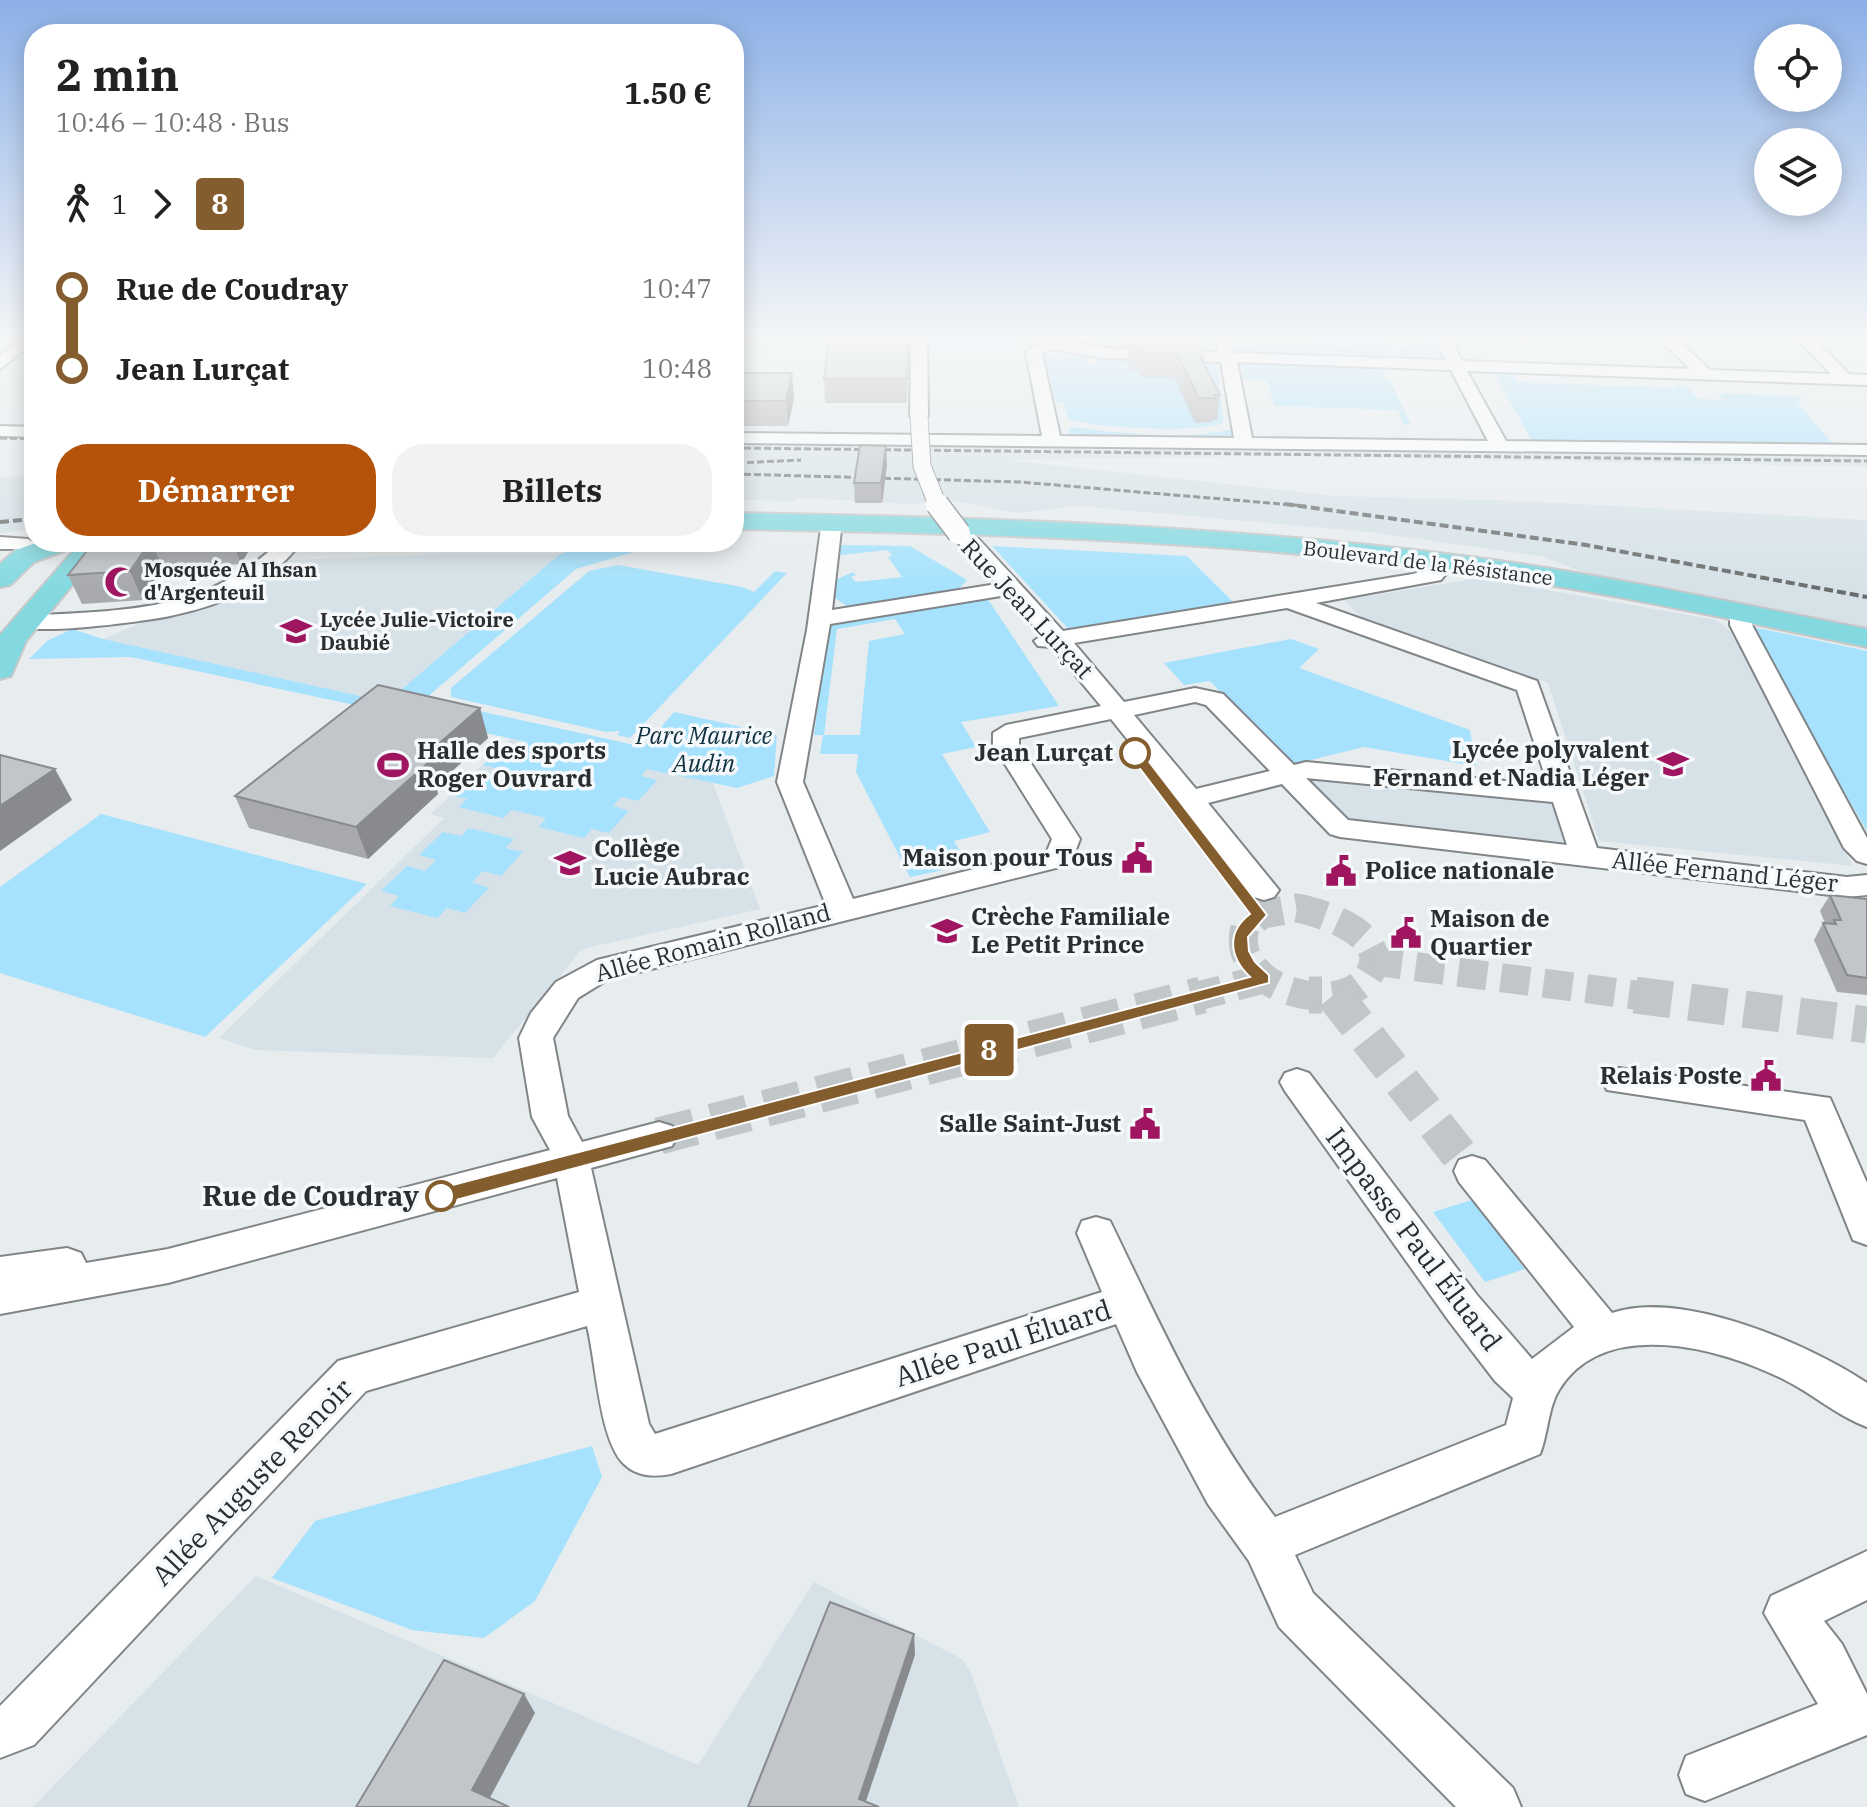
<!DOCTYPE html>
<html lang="fr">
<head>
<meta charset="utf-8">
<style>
	:root { --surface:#fff; --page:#f2f2f2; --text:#222; --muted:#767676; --accent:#b45309 }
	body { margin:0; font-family:"IBM Plex Serif",serif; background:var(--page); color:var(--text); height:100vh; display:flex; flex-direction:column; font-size:30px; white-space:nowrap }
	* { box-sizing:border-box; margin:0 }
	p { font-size:26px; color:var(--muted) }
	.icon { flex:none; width:44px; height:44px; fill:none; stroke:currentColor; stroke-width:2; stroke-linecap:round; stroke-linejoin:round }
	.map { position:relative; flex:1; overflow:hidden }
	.side { position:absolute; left:24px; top:24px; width:720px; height:528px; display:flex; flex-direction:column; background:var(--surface); border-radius:32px; box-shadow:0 4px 20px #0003 }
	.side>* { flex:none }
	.badge { padding:0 16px; border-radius:6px; font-size:28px; line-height:52px }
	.controls { position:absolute; left:1754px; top:24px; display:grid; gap:16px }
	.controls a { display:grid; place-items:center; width:88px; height:88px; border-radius:50%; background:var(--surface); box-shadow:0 4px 20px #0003; font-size:40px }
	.map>.badge { position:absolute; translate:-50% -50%; box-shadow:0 0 0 4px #fff }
	.legs { display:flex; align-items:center; gap:12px; height:88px; padding:0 32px; font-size:26px }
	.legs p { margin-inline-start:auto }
	.head { display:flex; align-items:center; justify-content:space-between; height:136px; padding:0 32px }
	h1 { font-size:44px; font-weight:800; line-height:60px }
	.primary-button { display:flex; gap:16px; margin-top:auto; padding:16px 32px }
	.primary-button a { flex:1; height:92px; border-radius:32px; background:var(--accent); color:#fff; font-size:32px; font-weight:800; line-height:92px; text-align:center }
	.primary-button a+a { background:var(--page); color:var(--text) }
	ul { padding:0 32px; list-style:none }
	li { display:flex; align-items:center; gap:28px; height:80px; font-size:30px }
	li i { display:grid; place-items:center; width:12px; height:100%; margin:0 10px; background:currentColor }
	li i::after { content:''; width:20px; height:20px; margin:-10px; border:6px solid; border-radius:50%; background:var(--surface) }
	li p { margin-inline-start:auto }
	li:first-child i { background:linear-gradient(#0000 50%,currentColor 0) }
	li:last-child i { background:linear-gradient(currentColor 50%,#0000 0) }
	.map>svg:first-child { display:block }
	.built { fill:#d6e2e8 }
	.green { fill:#a6e2fd; fill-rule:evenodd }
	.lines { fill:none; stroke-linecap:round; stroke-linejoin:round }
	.minor-tunnel-far1 { stroke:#c1c6c8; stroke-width:29; stroke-dasharray:29 14; stroke-linecap:butt }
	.minor-tunnel { stroke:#c1c6c8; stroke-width:37; stroke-dasharray:37 18; stroke-linecap:butt }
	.minor-casing { stroke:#818587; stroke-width:4 }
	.major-casing { stroke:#c8c8c9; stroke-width:4 }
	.minor { fill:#fff; fill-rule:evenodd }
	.major { fill:#84d9e0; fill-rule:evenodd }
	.rail-far1 { stroke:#696c6d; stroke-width:3; stroke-dasharray:7 3; stroke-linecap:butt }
	.rail { stroke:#696c6d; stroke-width:4; stroke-dasharray:9 4; stroke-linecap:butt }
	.minor-bridge-far1-casing { stroke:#818587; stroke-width:19; stroke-linecap:butt }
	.minor-bridge-casing { stroke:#818587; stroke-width:25; stroke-linecap:butt }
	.minor-bridge-far1 { stroke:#fff; stroke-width:17 }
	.minor-bridge { stroke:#fff; stroke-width:22 }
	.wall { fill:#a7a9ad }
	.shaded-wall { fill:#888a8d }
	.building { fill:#c2c5c9; stroke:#888a8d; stroke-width:2 }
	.line-1 { fill:#845d2e; stroke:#fff; stroke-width:2 }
	.stop-1-dot { fill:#fff; stroke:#845d2e; stroke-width:4 }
	.labels { text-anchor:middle; stroke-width:7; stroke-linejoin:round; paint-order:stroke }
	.far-street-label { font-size:20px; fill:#2b2d2e; stroke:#f5f9fc }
	.far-poi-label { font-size:20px; font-weight:bold; fill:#2b2d2e; stroke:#f5f9fc; text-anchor:start }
	.street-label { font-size:24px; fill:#2b2d2e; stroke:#f5f9fc }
	.park-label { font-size:24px; font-style:italic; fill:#0f313f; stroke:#f5f9fc }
	.poi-label { font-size:24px; font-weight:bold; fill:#2b2d2e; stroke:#f5f9fc; text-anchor:start }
	.stop-label { font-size:24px; font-weight:bold; fill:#2b2d2e; stroke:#f5f9fc; text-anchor:end }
	.near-stop-label { font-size:28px; font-weight:bold; fill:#2b2d2e; stroke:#f5f9fc; text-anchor:end }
	.near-street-label { font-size:28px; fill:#2b2d2e; stroke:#f5f9fc }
</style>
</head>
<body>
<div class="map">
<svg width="1867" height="1807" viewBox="0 0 1867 1807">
	<rect width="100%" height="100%" fill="#e7ecee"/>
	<g class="built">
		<polygon points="734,441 1867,456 1867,467 1289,456 1007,460 1336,496 1523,501 1867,520 1867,627 1591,575 1541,556 1369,532 1078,506 1018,513 955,501 908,504 806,498 796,498 794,501 734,500"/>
		<polygon points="34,476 34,529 0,533 0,477"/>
		<polygon points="447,554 560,554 387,702 103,639 140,623 176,617 245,593 290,560"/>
		<polygon points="1479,578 1716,620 1731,632 1853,866 1599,841 1548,683 1361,617 1344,600"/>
		<polygon points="510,739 712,781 760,909 582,949 493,1058 255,1050 219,1038 444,818 431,814"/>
		<polygon points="1301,774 1556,800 1569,843 1559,847 1350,825"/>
		<polygon points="256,1576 698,1765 814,1582 962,1659 971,1673 1019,1807 33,1807"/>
	</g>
	<g class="green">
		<polygon points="928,338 1016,338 1017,345 928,345"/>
		<polygon points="1228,338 1384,338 1389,360 1236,355 1232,345 1353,348 1351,344"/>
		<polygon points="1428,338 1435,338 1444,360 1399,361 1396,350 1416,345 1431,348"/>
		<path d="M1043,354L1084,355L1090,365H1096L1095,358H1099L1210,363L1217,367L1224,422C1203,434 1093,428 1069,419L1062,402H1056Z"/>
		<polygon points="1240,362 1383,367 1386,374 1382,376 1390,381 1411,425 1404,425 1398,410 1274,406 1267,381 1244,380"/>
		<polygon points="1493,372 1512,373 1518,382 1677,388 1676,385 1686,385 1698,399 1723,400 1719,394 1723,393 1800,397 1803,400 1797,402 1832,443 1637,441 1639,445 1631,442 1533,442"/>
		<path d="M1077,427C1113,434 1198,440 1232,429L1236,437L1224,442L1070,437L1069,429Z"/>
		<polygon points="601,542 668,542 576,569 425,699 644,747 674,712 777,735 774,776 737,788 647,769 641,776 657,780 638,801 621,797 613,806 629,811 609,833 592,829 584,838 539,827 546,818 512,810 503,818 459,807 467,799 451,795 473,775 490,778 499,769 483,765 504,746 520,749 527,742 131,657 29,659 47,641 72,629 103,639 387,702 560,554"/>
		<polygon points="840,545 910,546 967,580 957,591 847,606 832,596 835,580 853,572 856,575 851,577 856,582 902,577 888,557 892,556 888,550 842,555 837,553"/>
		<polygon points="992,546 1187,556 1233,602 1110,623 1074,635"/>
		<polygon points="618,565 742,587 754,592 775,571 787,573 630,738 617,735 620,731 606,732 451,697 451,688 589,571"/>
		<path d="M987,598L1059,706L961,722L976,747L942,754L990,832L954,841L968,865L910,877L856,772L858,754H820L823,735H814L828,623ZM895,619L905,634L869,641L860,735H824L837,629Z"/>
		<polygon points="1748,626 1867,651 1867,831"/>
		<polygon points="1291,639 1319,649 1299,668 1470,730 1476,766 1364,747 1290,765 1210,681 1184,685 1164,663"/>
		<polygon points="101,814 367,884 205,1037 0,973 0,887"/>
		<polygon points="469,828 514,839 506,848 523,852 501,876 483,871 472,882 489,888 465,913 447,908 437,918 390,906 399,896 381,891 407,866 425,871 436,860 419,855 443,832 461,836"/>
		<polygon points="1472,1200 1525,1269 1485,1282 1433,1212"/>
		<polygon points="592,1446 602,1477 535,1601 484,1638 412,1630 272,1578 315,1521"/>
	</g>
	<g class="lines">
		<g class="minor-tunnel-far1">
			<path d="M1297,908C1324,913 1398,938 1366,979C1343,1007 1285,997 1262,976C1246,961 1240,948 1245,927L1263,914Z"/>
			<polyline points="1373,961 1650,997"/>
			<polyline points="1194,997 1263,979"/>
		</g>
		<g class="minor-tunnel">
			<polyline points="1309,995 1322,995"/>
			<polyline points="1334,995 1472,1171"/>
			<polyline points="1635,995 1867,1025"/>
			<polyline points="659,1136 1202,995"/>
		</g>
		<defs>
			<g id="minor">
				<polygon points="21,338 34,338 34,342 0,369 0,356"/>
				<polygon points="911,338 927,338 928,416 919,421 910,416"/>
				<path d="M1032,338H1053L1104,348L1218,352L1217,338H1229L1234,353L1446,360L1434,338H1450L1462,361L1690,369L1658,338H1675L1710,370L1831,374L1796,338H1813L1849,374L1867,375V385L1467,371L1506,441L1867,445V455L734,443V433L1042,436L1026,352L1039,343ZM1052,349L1104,358L1221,362L1234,438L1060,436L1042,354ZM1237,362L1451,370L1488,441L1252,438Z"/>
				<polygon points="0,426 34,427 34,437 0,436"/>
				<path d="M832,515L842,521L832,610L997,584L949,533L959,527L976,536L1063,631L1413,574L1425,570L1437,559H1451L1455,563L1441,580L1316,603L1537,681L1597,848L1847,877L1867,875V895L1847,897L1340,837L1330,834L1282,784L1208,803L1279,890L1274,897L1264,900L1254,897L1111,719L1019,738V745L1080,839L1074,855L1064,866L607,980L578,998L553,1038L568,1116L582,1142L659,1122L672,1126L677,1136L672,1146L591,1168L649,1424L655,1434L1102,1292L1077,1233L1082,1221L1096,1217L1110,1221C1160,1324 1205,1426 1275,1517L1506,1425L1513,1398L1495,1381L1449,1321L1285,1091L1280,1082L1285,1073L1297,1069L1309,1073L1477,1295L1532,1359L1574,1327L1459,1182L1454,1171L1459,1160L1472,1156L1485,1160L1612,1313C1681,1289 1809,1344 1867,1383V1427C1837,1416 1812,1393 1783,1379C1721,1348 1604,1316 1559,1390C1548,1408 1548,1434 1540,1454L1295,1555L1313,1593L1513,1788L1521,1807H1456L1279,1627L1249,1561L1208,1504L1137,1372L1116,1324L671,1474C655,1477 637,1477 624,1464C599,1440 596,1361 587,1326L366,1391L34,1745L0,1758V1706L338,1361L579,1292L557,1178L168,1283L0,1314V1257L67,1248L81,1253L86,1263L168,1249L550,1150L532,1117L519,1038L531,1013L556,982L597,960L826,905L777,782L807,630L822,521ZM1007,595L1042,635L1034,641L1038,646L1052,647L1101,706L1006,725L993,733V745L1052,839L1047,851L853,899L803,782L830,624ZM1287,608L1517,690L1548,785L1306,762L1294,765L1223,694L1195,688L1124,702L1074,643ZM1195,702L1206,705L1270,771L1196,789L1134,715ZM1306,778L1553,802L1567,845L1348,820Z"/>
				<polygon points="0,537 28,539 45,550 35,556 17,549 0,549"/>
				<path d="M279,542H301C286,563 263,582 240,593C218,604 194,611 170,616C147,621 24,638 13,623L24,616C120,610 206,614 279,542Z"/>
				<polygon points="1741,606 1752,613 1752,625 1867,838 1867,864 1857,861 1844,848 1730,625 1730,613"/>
				<polygon points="1619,1068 1830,1098 1867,1183 1867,1245 1853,1240 1805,1120 1607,1090 1602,1081 1607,1072"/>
				<polygon points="1867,1551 1867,1600 1824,1621 1842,1644 1867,1694 1867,1735 1705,1801 1686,1794 1679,1775 1686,1756 1818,1704 1764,1613 1771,1596"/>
			</g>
			<g id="major">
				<path d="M734,513C977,517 1222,525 1463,556C1599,573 1733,603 1867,629V647C1733,620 1599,590 1463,572C1222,540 977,533 734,529Z"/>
				<polygon points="39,542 76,542 72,548 34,562 10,585 0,587 0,564 16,550"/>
				<polygon points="81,542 108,542 26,641 11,676 0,679 0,635"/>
			</g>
		</defs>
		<use href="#minor" class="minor-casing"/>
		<use href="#major" class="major-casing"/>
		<use href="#minor" class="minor"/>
		<use href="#major" class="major"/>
		<g class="rail-far1">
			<polyline points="0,438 34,439"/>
			<polyline points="734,448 1867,461"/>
			<polyline points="737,463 801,460"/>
			<polyline points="734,474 1020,482 1305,506"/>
		</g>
		<g class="rail">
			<polyline points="1285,504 1586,545 1867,597"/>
			<polyline points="0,522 34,519"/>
		</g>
		<defs>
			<polyline id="minor-bridge-far1" points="919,416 922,466 938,506"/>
			<polyline id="minor-bridge" points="937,504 959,533"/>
		</defs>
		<use href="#minor-bridge-far1" class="minor-bridge-far1-casing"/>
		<use href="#minor-bridge" class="minor-bridge-casing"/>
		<use href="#minor-bridge-far1" class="minor-bridge-far1"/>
		<use href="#minor-bridge" class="minor-bridge"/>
	</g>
	<g class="wall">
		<polygon points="829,338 908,338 907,403 825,403 824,379"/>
		<polygon points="1119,338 1188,338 1188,340 1204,357 1203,363 1220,395 1217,420 1213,420 1212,422 1195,423 1174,377 1141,377 1138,370 1131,370 1127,362 1129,346 1122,346"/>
		<polygon points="734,373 794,398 788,426 734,426"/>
		<polygon points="887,465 882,503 855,503 854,483"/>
		<polygon points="94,542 251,542 252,545 241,564 163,569 143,600 82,604 68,575"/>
		<polygon points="480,708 488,738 436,786 438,794 368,859 249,828 235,796"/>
		<polygon points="1830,895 1867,899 1867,995 1837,992 1814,940 1823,923 1825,923 1820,911"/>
	</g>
	<g class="shaded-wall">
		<polygon points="792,373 794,398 788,426 786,401"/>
		<polygon points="886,446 887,465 882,503 881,483"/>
		<polygon points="150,542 152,542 163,569 143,600 130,571"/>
		<polygon points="233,542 251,542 252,545 241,564"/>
		<polygon points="480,708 488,738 436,786 438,794 368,859 356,827 420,760"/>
		<polygon points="55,769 72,800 0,851 0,806"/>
		<polygon points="914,1634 915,1655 864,1807 859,1799"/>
		<polygon points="524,1694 535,1713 485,1807 472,1790"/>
	</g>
	<g class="building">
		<polygon points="829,338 908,338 907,379 824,379"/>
		<polygon points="1130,339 1197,341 1204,357 1200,357 1220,395 1214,395 1216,398 1199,398 1177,354 1143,354 1140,347 1133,347"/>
		<polygon points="734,373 792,373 786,401 734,401"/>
		<polygon points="860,445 886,446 881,483 854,483"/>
		<polygon points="94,542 150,542 130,571 68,575"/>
		<polygon points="378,685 480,708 420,760 429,762 356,827 235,796"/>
		<polygon points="0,755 55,769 0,806"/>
		<polygon points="1830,895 1867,899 1867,978 1847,975 1823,923 1836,924 1834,920 1841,920"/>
		<polygon points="830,1602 914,1634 859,1799 879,1807 748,1807"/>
		<polygon points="444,1660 524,1694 472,1790 509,1807 356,1807"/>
	</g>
	<linearGradient id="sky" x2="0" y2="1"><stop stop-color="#8cb0e7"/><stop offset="0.57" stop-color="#f4f6f7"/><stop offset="1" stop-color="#f4f6f7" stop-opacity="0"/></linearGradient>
	<rect width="1867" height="591" fill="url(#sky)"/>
	<path class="line-1" d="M1135,749L1140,750L1267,915L1248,937L1249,951L1255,962L1269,975V983L441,1204L434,1202L431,1196L434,1190L441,1188L1250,977C1229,957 1226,932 1250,914L1128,753Z"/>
	<defs>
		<symbol id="mosque-bare" viewBox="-9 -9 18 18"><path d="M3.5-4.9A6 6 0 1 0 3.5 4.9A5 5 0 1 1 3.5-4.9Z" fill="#a01560" stroke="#f5f9fc" stroke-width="2.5" paint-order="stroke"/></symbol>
		<symbol id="school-bare" viewBox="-9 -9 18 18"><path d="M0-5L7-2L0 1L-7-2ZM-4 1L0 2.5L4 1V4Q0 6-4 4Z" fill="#a01560" stroke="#f5f9fc" stroke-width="2.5" paint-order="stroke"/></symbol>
		<symbol id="stadium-bare" viewBox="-9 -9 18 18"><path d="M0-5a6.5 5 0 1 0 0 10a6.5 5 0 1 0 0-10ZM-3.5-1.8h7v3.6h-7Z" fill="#a01560" stroke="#f5f9fc" stroke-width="2.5" paint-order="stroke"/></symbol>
		<symbol id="civic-bare" viewBox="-9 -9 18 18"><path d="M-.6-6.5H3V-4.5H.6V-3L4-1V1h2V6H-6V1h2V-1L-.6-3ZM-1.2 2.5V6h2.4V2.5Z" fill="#a01560" stroke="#f5f9fc" stroke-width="2.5" paint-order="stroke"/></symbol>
	</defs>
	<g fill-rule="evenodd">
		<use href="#mosque-bare" x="98" y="560" width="44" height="44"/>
		<use href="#school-bare" x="274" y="609" width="44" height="44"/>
		<use href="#school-bare" x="1651" y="742" width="44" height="44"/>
		<use href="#stadium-bare" x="371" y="743" width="44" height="44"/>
		<use href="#civic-bare" x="1115" y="836" width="44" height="44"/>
		<use href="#school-bare" x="548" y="841" width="44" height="44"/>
		<use href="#civic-bare" x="1319" y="849" width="44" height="44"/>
		<use href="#school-bare" x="925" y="909" width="44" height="44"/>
		<use href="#civic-bare" x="1384" y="911" width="44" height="44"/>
		<use href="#civic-bare" x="1744" y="1054" width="44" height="44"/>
		<use href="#civic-bare" x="1123" y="1102" width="44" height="44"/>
	</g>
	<g class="stop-1-dot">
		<circle cx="1135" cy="753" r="14"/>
		<circle cx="441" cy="1196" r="14"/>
	</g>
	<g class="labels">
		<g class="far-street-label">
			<text transform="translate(1428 563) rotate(7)" y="7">Boulevard de la Résistance</text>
		</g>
		<g class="far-poi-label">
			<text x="144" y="577">Mosquée Al Ihsan<tspan x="144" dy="23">d'Argenteuil</tspan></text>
			<text x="320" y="627">Lycée Julie-Victoire<tspan x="320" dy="23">Daubié</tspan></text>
		</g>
		<g class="street-label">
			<text transform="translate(1027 609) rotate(47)" y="8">Rue Jean Lurçat</text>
			<text transform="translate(1725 872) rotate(6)" y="8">Allée Fernand Léger</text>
			<text transform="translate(713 943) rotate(-15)" y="8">Allée Romain Rolland</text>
		</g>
		<g class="park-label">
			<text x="704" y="744">Parc Maurice<tspan x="704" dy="28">Audin</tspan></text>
		</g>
		<g class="poi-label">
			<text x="1649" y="758" text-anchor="end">Lycée polyvalent<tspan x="1649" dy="28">Fernand et Nadia Léger</tspan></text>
			<text x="417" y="759">Halle des sports<tspan x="417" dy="28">Roger Ouvrard</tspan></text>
			<text x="594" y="857">Collège<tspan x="594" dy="28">Lucie Aubrac</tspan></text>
			<text x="1113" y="866" text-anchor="end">Maison pour Tous</text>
			<text x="1365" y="879">Police nationale</text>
			<text x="971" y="925">Crèche Familiale<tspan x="971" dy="28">Le Petit Prince</tspan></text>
			<text x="1430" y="927">Maison de<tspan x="1430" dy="28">Quartier</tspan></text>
			<text x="1742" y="1084" text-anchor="end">Relais Poste</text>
			<text x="1121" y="1132" text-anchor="end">Salle Saint-Just</text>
		</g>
		<g class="stop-label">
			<text x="1113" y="761">Jean Lurçat</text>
		</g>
		<g class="near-stop-label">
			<text x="419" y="1206">Rue de Coudray</text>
		</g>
		<g class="near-street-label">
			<text transform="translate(1414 1239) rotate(53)" y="10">Impasse Paul Éluard</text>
			<text transform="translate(1003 1343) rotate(-18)" y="10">Allée Paul Éluard</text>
			<text transform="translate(252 1482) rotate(-46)" y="10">Allée Auguste Renoir</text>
		</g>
	</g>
</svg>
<div class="controls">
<a><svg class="icon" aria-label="locate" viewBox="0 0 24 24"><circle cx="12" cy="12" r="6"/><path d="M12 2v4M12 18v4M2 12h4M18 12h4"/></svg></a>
<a><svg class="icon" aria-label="layers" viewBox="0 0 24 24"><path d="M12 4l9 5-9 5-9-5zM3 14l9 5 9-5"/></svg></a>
</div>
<b class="badge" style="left:989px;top:1050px;background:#845d2e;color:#fff">8</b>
<section class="side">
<div class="head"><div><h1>2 min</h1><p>10:46 – 10:48 · Bus</p></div><b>1.50 €</b></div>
<div class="legs"><svg class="icon" aria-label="walk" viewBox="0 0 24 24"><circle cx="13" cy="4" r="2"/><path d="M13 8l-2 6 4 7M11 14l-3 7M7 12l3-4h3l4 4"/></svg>1<svg class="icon" aria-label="forward" viewBox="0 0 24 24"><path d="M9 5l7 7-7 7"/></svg><b class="badge" style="background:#845d2e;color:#fff">8</b></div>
<ul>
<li><i style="color:#845d2e"></i><b>Rue de Coudray</b><p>10:47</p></li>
<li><i style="color:#845d2e"></i><b>Jean Lurçat</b><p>10:48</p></li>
</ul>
<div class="primary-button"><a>Démarrer</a><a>Billets</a></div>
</section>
</div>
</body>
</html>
